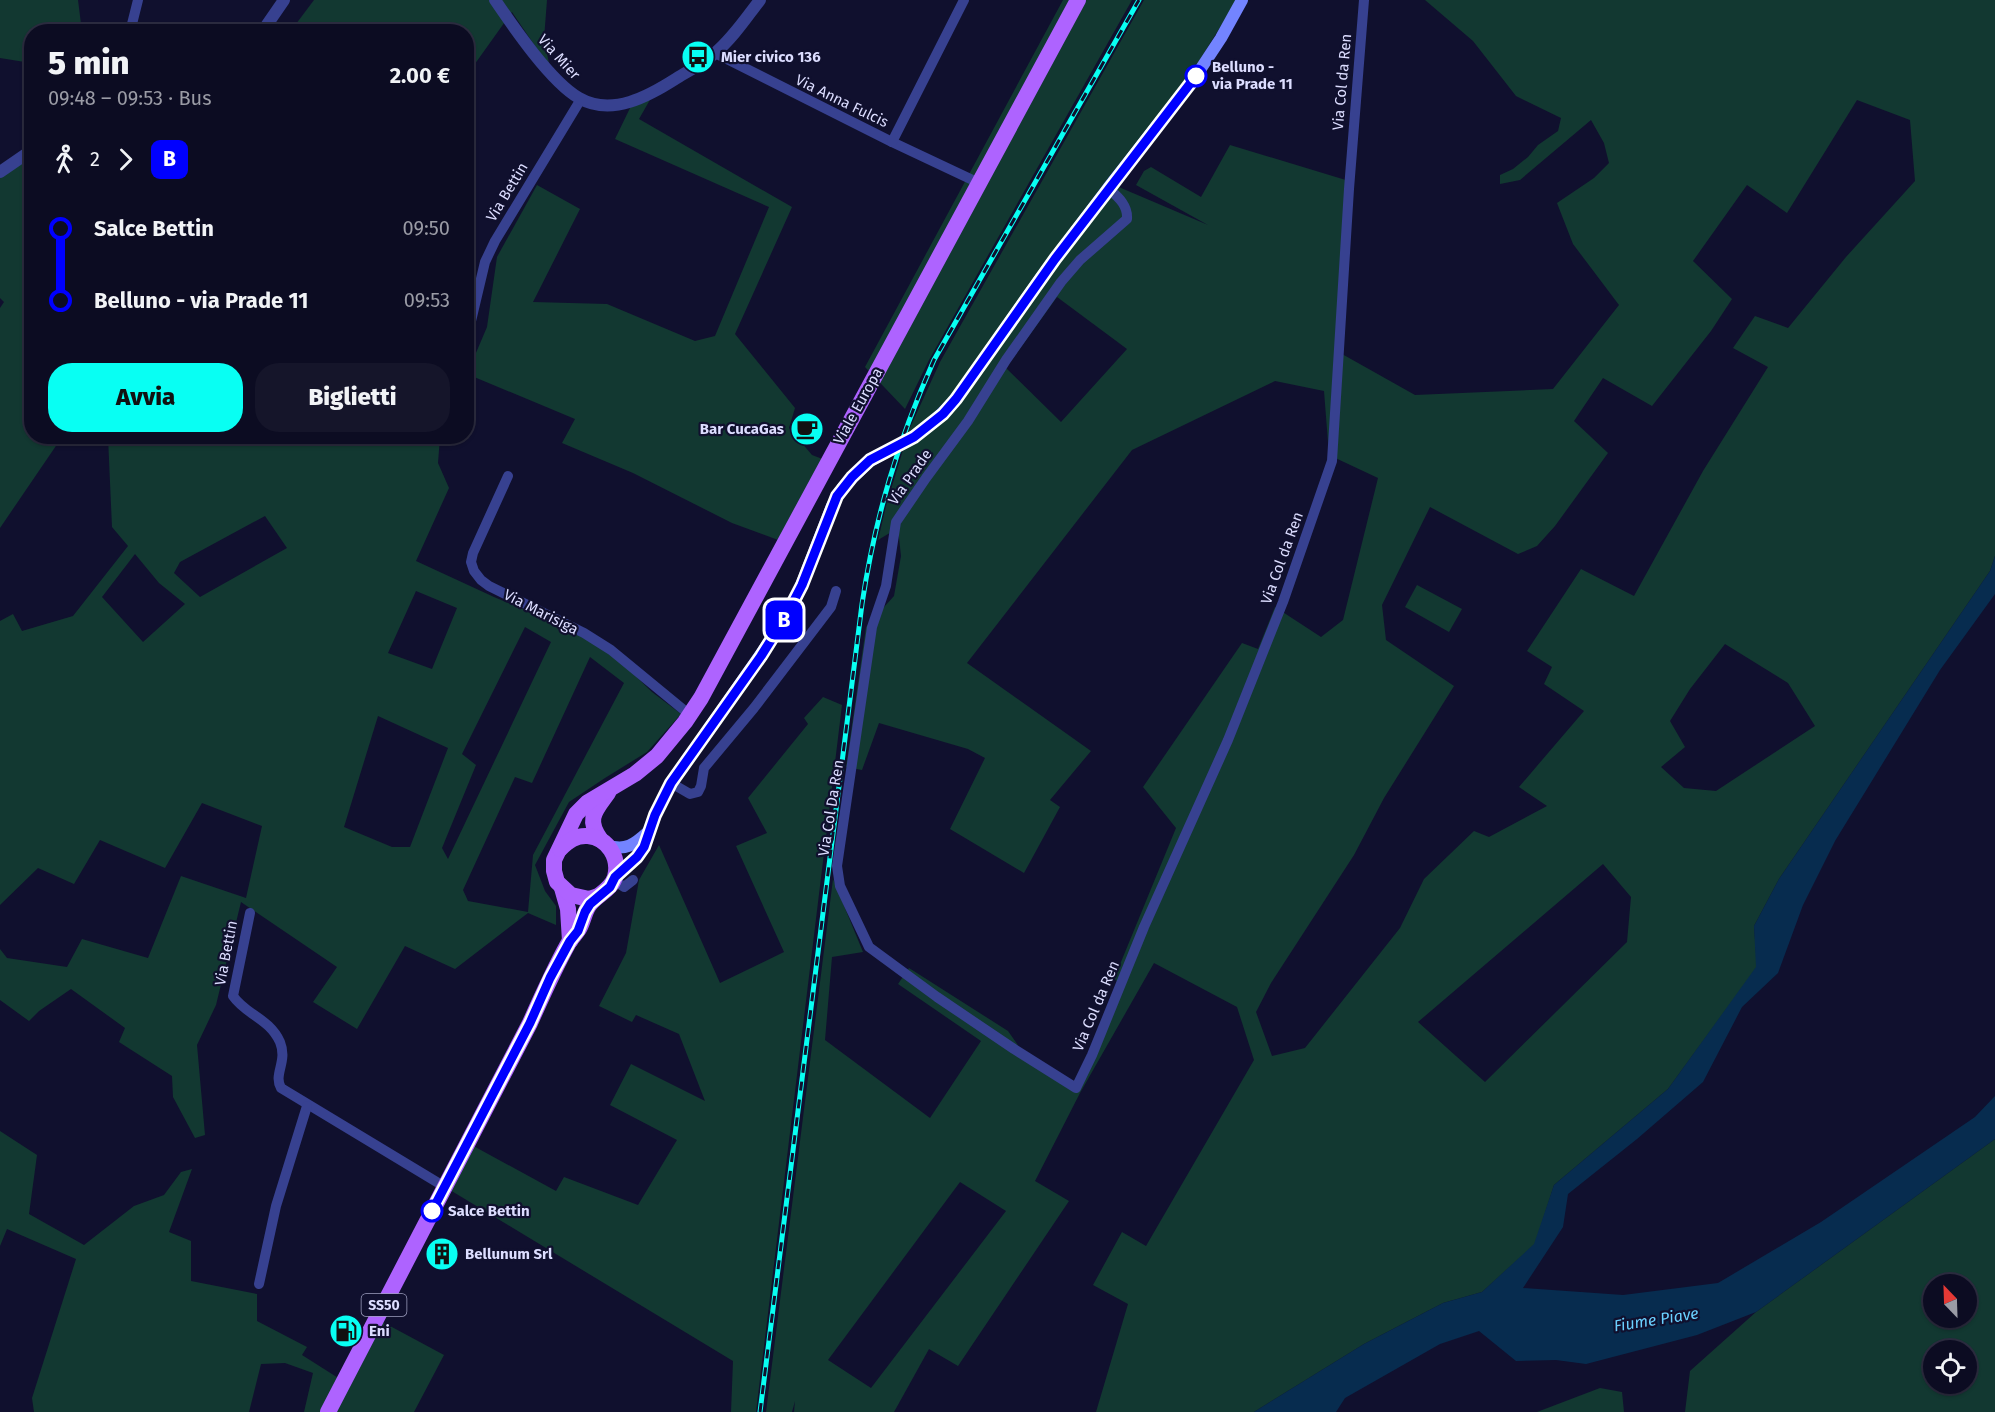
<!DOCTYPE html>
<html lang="it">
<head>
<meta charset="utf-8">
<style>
	:root { --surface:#0c0c22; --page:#15152a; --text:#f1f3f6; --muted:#9a9ba5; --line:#2c2c40; --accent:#08fff3 }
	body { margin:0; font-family:"Fira Sans",sans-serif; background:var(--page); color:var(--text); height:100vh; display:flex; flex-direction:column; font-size:22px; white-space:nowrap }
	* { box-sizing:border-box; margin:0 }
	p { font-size:20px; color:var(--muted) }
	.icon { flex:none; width:33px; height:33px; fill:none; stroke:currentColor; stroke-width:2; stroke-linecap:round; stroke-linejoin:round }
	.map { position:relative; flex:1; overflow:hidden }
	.side { position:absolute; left:24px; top:24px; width:450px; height:420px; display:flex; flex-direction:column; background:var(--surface); border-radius:24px; box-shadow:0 2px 4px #0004,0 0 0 2px var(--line) }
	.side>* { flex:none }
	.badge { padding:0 12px; border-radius:9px; font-size:21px; line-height:39px }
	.needle { width:39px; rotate:337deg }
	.controls { position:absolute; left:1923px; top:1274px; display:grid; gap:12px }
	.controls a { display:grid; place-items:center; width:54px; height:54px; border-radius:50%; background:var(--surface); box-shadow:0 2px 4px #0004,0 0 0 2px var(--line); font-size:30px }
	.map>.badge { position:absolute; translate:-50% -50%; box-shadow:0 0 0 3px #fff }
	.legs { display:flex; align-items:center; gap:9px; height:66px; padding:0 24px; font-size:20px }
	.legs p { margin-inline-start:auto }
	.overview { display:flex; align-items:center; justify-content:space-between; height:102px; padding:0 24px }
	h1 { font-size:33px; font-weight:800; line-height:45px }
	.cta { display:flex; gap:12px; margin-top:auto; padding:12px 24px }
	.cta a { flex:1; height:69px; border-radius:24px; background:var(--accent); color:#111; font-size:24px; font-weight:800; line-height:69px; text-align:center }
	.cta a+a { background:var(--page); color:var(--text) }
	ul { padding:0 24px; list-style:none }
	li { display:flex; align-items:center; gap:21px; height:72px; font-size:22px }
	li i { display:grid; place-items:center; width:9px; height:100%; margin:0 8px; background:currentColor }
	li i::after { content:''; width:15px; height:15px; margin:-8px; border:4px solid; border-radius:50%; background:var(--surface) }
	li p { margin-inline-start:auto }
	li:first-child i { background:linear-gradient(#0000 50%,currentColor 0) }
	li:last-child i { background:linear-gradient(currentColor 50%,#0000 0) }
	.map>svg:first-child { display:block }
	.green { fill:#123831; fill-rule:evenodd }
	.water { fill:#072c4f }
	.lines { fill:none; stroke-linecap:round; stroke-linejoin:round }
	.minor { stroke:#374190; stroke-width:10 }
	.tertiary { stroke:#374190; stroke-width:12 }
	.secondary { stroke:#7384ff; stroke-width:12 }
	.primary { stroke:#ae63ff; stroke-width:16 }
	.rail-casing { stroke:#08fff3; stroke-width:5 }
	.rail { stroke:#10102e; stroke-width:3; stroke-dasharray:9; stroke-linecap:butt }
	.line-1-casing { stroke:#fff; stroke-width:14 }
	.line-1 { stroke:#00f; stroke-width:9 }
	.stop-1-dot { fill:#fff; stroke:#00f; stroke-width:3 }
	.labels { text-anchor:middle; stroke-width:4.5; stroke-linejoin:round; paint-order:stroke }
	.shield { fill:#10102e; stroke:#9fa0c0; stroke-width:1.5 }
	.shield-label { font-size:14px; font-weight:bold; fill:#dcddff }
	.street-label { font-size:15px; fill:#dcddff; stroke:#10102e }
	.poi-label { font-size:15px; font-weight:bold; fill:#dcddff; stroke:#10102e; text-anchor:start }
	.stop-label { font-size:15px; font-weight:bold; fill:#dcddff; stroke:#10102e; text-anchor:start }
	.water-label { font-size:16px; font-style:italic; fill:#6ad0ff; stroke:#10102e }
</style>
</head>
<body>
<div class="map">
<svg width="1995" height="1412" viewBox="0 0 1995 1412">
	<rect width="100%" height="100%" fill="#10102e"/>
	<g class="green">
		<polygon points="0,0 78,0 81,24 73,31 32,32 31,63 0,58"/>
		<polygon points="314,0 547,0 544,39 550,68 512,12 467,75 466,32 290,32"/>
		<polygon points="1063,0 1132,0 929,360 905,409 865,367"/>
		<path d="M1144,0H1237L1199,61L1107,182L1208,225L1136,185L1144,171L1151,167L1201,197L1230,145L1349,181L1342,354L1415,395L1553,389L1619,305L1573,244L1557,203L1594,178L1609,163L1604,143L1591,120L1520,180L1500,184V175L1513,169L1528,157L1538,145L1558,131L1561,118L1516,96L1473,41L1425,0H1995V556L1990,571L1779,879L1754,926L1757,967L1668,1089L1554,1185L1535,1244L1482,1292L1443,1303L1364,1344L1254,1412H1096L1128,1304L1093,1285L1122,1232L1146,1246L1254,1060L1237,1007L1154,963L1080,1093L1035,1181L1069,1201L958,1366L929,1349L894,1412H794L795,1401L792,1412H766L833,879L863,952L832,957L825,1040L930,1118L981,1041L898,984L909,968L1008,1031L1031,1064L1073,1089L1123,985L1114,979L1176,828L1143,787L1242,643L1258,649L1275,607L1321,637L1343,620L1378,478L1329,455L1324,391L1275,381L1132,450L967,663L1091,751L1050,800L1060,807L1024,873L950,829L985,758L968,749L879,723L862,770L846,767L866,627L894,596L901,556L898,528L878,540L886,506L909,430L940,362ZM1857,100L1910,120L1915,181L1846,257L1788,328L1755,316L1733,348L1768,367L1703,471L1634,596L1581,569L1527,651L1552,667L1544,684L1584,711L1519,787L1547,806L1489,837L1474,831L1424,879L1400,928L1305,1048L1272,1056L1256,1012L1271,983L1354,855L1384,798L1454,686L1386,640L1382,605L1430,507L1518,554L1537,546L1555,526L1608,453L1574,421L1603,378L1652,406L1711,331L1732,299L1693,261L1747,185L1787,213ZM1057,297L1127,349L1061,422L1006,368ZM1725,644L1788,683L1815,726L1716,791L1684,788L1661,767L1685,747L1670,721L1690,689ZM1603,864L1631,897L1627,942L1485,1082L1418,1022ZM960,1182L1006,1211L871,1388L828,1360Z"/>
		<polygon points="659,84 639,119 792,207 735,334 795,408 789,428 812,455 825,460 781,541 732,523 633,473 562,443 575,419 467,374 487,327 497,257 537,185 580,209 533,302 607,304 695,341 715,336 769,207 615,139 631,106"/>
		<polygon points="31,153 32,436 62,437 0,528 0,308 4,302 0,298 0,176"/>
		<path d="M108,437H440L438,463L449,488L416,561L494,597L556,623L613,654L652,692L681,714L647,752L605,778L569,802L535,865L545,891L556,906V925L528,913L455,969L405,946L357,1029L313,1002L337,967L241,902L216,1005L197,1045L205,1135L195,1138L173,1097L172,1076L119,1042L125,1028L71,989L39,1011L29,1021L0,1000V949L7,958L67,967L82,939L148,958L181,876L246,898L262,826L202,803L165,868L100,840L74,884L38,868L0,905V621L13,614L22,631L73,616L128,546L112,527ZM265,516L287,548L200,597L174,573L180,562ZM135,554L159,583L185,604L143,642L102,597ZM416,591L457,608L432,669L388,653ZM525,627L551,642L448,859L442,848L476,765L462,754ZM590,657L624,683L533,855L528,912L468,901L463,890L515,777L532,783ZM378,716L448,748L410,847H392L344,827Z"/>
		<polygon points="1417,585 1462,609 1449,632 1405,607"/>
		<polygon points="823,697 842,705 756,1412 731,1412 733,1361 445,1187 468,1143 556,1191 564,1177 638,1205 677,1140 610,1105 631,1064 705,1101 679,1034 636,1015 632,1022 599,1006 626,953 639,880 659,845 720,983 784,952 736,846 767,833 748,798 808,724 804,718"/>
		<polygon points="0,1131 37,1155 29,1214 84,1245 134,1206 164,1195 181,1172 192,1169 169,1232 191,1241 191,1281 257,1294 257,1321 307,1347 302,1355 343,1381 377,1319 444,1355 414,1412 304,1412 313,1373 285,1363 261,1364 249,1412 34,1412 32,1398 76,1259 7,1229 0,1246"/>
		<path d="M1995,1139V1412H1685L1690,1371L1756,1312ZM1934,1284H1966V1317H1934ZM1934,1350H1966V1383H1934Z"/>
		<polygon points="1600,1388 1622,1392 1624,1412 1537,1412"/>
	</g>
	<polygon class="water" points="1995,556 1995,594 1940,670 1835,841 1803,905 1778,973 1742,1007 1703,1082 1637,1139 1568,1194 1563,1227 1523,1288 1623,1295 1718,1283 1821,1222 1975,1117 1995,1096 1995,1139 1756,1312 1697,1335 1586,1364 1556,1360 1516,1361 1479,1331 1440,1344 1345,1398 1336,1412 1254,1412 1364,1344 1443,1303 1482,1292 1534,1244 1554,1185 1668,1089 1756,967 1754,926 1779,879 1990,571"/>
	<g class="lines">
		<g class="minor">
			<polyline points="130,32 138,0"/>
			<polyline points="715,53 892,142 979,183"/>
			<polyline points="892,142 964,0"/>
			<path d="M1108,188C1118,197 1128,205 1127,219L1080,260L1061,282L1006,360L968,421L926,478L896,522L886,586L872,627L837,866L840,886L869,947L937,997L1014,1049L1076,1088L1092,1055L1144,927L1228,740L1283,602L1332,461L1349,189L1364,0"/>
			<polyline points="466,342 485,262 495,241 581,99"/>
			<polyline points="508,476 473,553 471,562 474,571 481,580 489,586 584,633 611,650 690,715"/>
			<polyline points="671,783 690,794 698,792 701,786 704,768 754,708 831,607 836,591"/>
			<polyline points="614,880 624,887 633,880"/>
			<path d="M250,913L233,996C246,1015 269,1018 280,1042C288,1062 273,1074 281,1088L445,1187"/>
			<polyline points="259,1284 276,1206 307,1106"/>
		</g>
		<g class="tertiary">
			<path d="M495,0C514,28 551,82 579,98C612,117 649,96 677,78C690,70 704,63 715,53C733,38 746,18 760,0"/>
			<polyline points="262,32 284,0"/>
			<polyline points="0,172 32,150"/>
		</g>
		<g class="secondary">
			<path d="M607,845C625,852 635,844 648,832"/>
			<polyline points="615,877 637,857 644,847 655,815 671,783 781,625 795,601 832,506 843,487 870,461 914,437 930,425 956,399 1042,276 1108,188 1196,76 1221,38 1242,0"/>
		</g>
		<g class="primary">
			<path d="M601,840C585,819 596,810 608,793"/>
			<polyline points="562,888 568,909 570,941"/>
			<polyline points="598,896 589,899 571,895 557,882 554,871 554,860 576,814 588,802 635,774 657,756 685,722 701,698 1078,0"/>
			<path d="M328,1412L530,1023C542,996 554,969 568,944C571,938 576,934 579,929C583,922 584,914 588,907C595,895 611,891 615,877C620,858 608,838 588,836C576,835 568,841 560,849"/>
		</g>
		<defs>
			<path id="rail" d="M760,1412L862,604C875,517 898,441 934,360L1139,0"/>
		</defs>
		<use href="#rail" class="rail-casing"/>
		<use href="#rail" class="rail"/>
	</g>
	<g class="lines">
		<defs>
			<polyline id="line-1" points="432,1211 530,1023 550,978 570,941 578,931 585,912 590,904 610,887 615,877 637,857 644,847 655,815 671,783 761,656 786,616 802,585 837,496 852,477 870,460 914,437 943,414 956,399 1055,259 1196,76"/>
		</defs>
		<use href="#line-1" class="line-1-casing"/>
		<use href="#line-1" class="line-1"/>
	</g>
	<defs>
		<symbol id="bus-disc" viewBox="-11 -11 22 22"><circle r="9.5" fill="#08fff3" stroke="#10102e"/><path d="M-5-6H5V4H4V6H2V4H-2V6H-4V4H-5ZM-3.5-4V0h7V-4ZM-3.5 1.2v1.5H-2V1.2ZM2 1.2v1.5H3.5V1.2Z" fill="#111"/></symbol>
		<symbol id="cafe-disc" viewBox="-11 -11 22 22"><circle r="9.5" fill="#08fff3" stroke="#10102e"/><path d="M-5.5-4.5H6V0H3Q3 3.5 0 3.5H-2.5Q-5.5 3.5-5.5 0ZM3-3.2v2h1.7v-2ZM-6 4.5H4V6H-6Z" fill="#111"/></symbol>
		<symbol id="building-disc" viewBox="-11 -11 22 22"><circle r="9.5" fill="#08fff3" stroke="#10102e"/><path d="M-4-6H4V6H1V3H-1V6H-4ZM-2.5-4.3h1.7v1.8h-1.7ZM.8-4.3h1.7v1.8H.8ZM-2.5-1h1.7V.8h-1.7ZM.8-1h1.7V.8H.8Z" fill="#111"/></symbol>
		<symbol id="fuel-disc" viewBox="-11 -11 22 22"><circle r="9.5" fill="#08fff3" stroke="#10102e"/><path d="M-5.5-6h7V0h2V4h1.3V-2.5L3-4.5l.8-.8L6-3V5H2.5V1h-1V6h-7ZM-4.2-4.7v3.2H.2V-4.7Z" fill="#111"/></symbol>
	</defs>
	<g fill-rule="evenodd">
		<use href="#bus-disc" x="679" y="38" width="38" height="38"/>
		<use href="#cafe-disc" x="788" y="410" width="38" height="38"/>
		<use href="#building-disc" x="423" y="1235" width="38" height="38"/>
		<use href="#fuel-disc" x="327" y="1312" width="38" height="38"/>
	</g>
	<g class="stop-1-dot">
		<circle cx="1196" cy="76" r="10"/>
		<circle cx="432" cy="1211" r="10"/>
	</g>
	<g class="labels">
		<rect class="shield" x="361.5" y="1294" width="45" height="22" rx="4.5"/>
		<g class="shield-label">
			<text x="384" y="1310">SS50</text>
		</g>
		<g class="street-label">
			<text transform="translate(559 57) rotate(48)" y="5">Via Mier</text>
			<text transform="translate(1342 82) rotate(-85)" y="5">Via Col da Ren</text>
			<text transform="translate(842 101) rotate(26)" y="5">Via Anna Fulcis</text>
			<text transform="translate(507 192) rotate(-59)" y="5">Via Bettin</text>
			<text transform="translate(858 406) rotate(-61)" y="5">Viale Europa</text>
			<text transform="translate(910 477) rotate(-55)" y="5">Via Prade</text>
			<text transform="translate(1282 558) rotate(-70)" y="5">Via Col da Ren</text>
			<text transform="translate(541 612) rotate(27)" y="5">Via Marisiga</text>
			<text transform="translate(831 808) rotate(-81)" y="5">Via Col Da Ren</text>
			<text transform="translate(226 953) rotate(-79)" y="5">Via Bettin</text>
			<text transform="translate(1096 1006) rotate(-67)" y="5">Via Col da Ren</text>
		</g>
		<g class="poi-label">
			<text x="721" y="62">Mier civico 136</text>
			<text x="784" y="434" text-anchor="end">Bar CucaGas</text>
			<text x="465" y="1259">Bellunum Srl</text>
			<text x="369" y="1336">Eni</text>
		</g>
		<g class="stop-label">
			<text x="1212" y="72">Belluno -<tspan x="1212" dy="17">via Prade 11</tspan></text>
			<text x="448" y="1216">Salce Bettin</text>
		</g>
		<g class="water-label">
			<text transform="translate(1656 1319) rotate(-9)" y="6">Fiume Piave</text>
		</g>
	</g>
</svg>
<div class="controls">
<a><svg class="needle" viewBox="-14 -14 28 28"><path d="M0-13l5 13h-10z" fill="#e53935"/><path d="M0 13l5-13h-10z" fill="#9a9ba5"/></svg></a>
<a><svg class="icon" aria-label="locate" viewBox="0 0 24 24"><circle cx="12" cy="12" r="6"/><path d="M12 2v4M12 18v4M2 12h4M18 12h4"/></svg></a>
</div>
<b class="badge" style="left:784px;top:620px;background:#00f;color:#fff">B</b>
<section class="side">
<div class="overview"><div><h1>5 min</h1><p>09:48 – 09:53 · Bus</p></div><b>2.00 €</b></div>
<div class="legs"><svg class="icon" aria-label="walk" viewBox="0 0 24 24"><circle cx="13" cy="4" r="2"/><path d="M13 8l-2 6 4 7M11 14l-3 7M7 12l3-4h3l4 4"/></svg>2<svg class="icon" aria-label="forward" viewBox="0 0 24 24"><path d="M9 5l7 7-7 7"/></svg><b class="badge" style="background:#00f;color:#fff">B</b></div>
<ul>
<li><i style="color:#00f"></i><b>Salce Bettin</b><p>09:50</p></li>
<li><i style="color:#00f"></i><b>Belluno - via Prade 11</b><p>09:53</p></li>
</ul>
<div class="cta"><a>Avvia</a><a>Biglietti</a></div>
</section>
</div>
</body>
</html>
